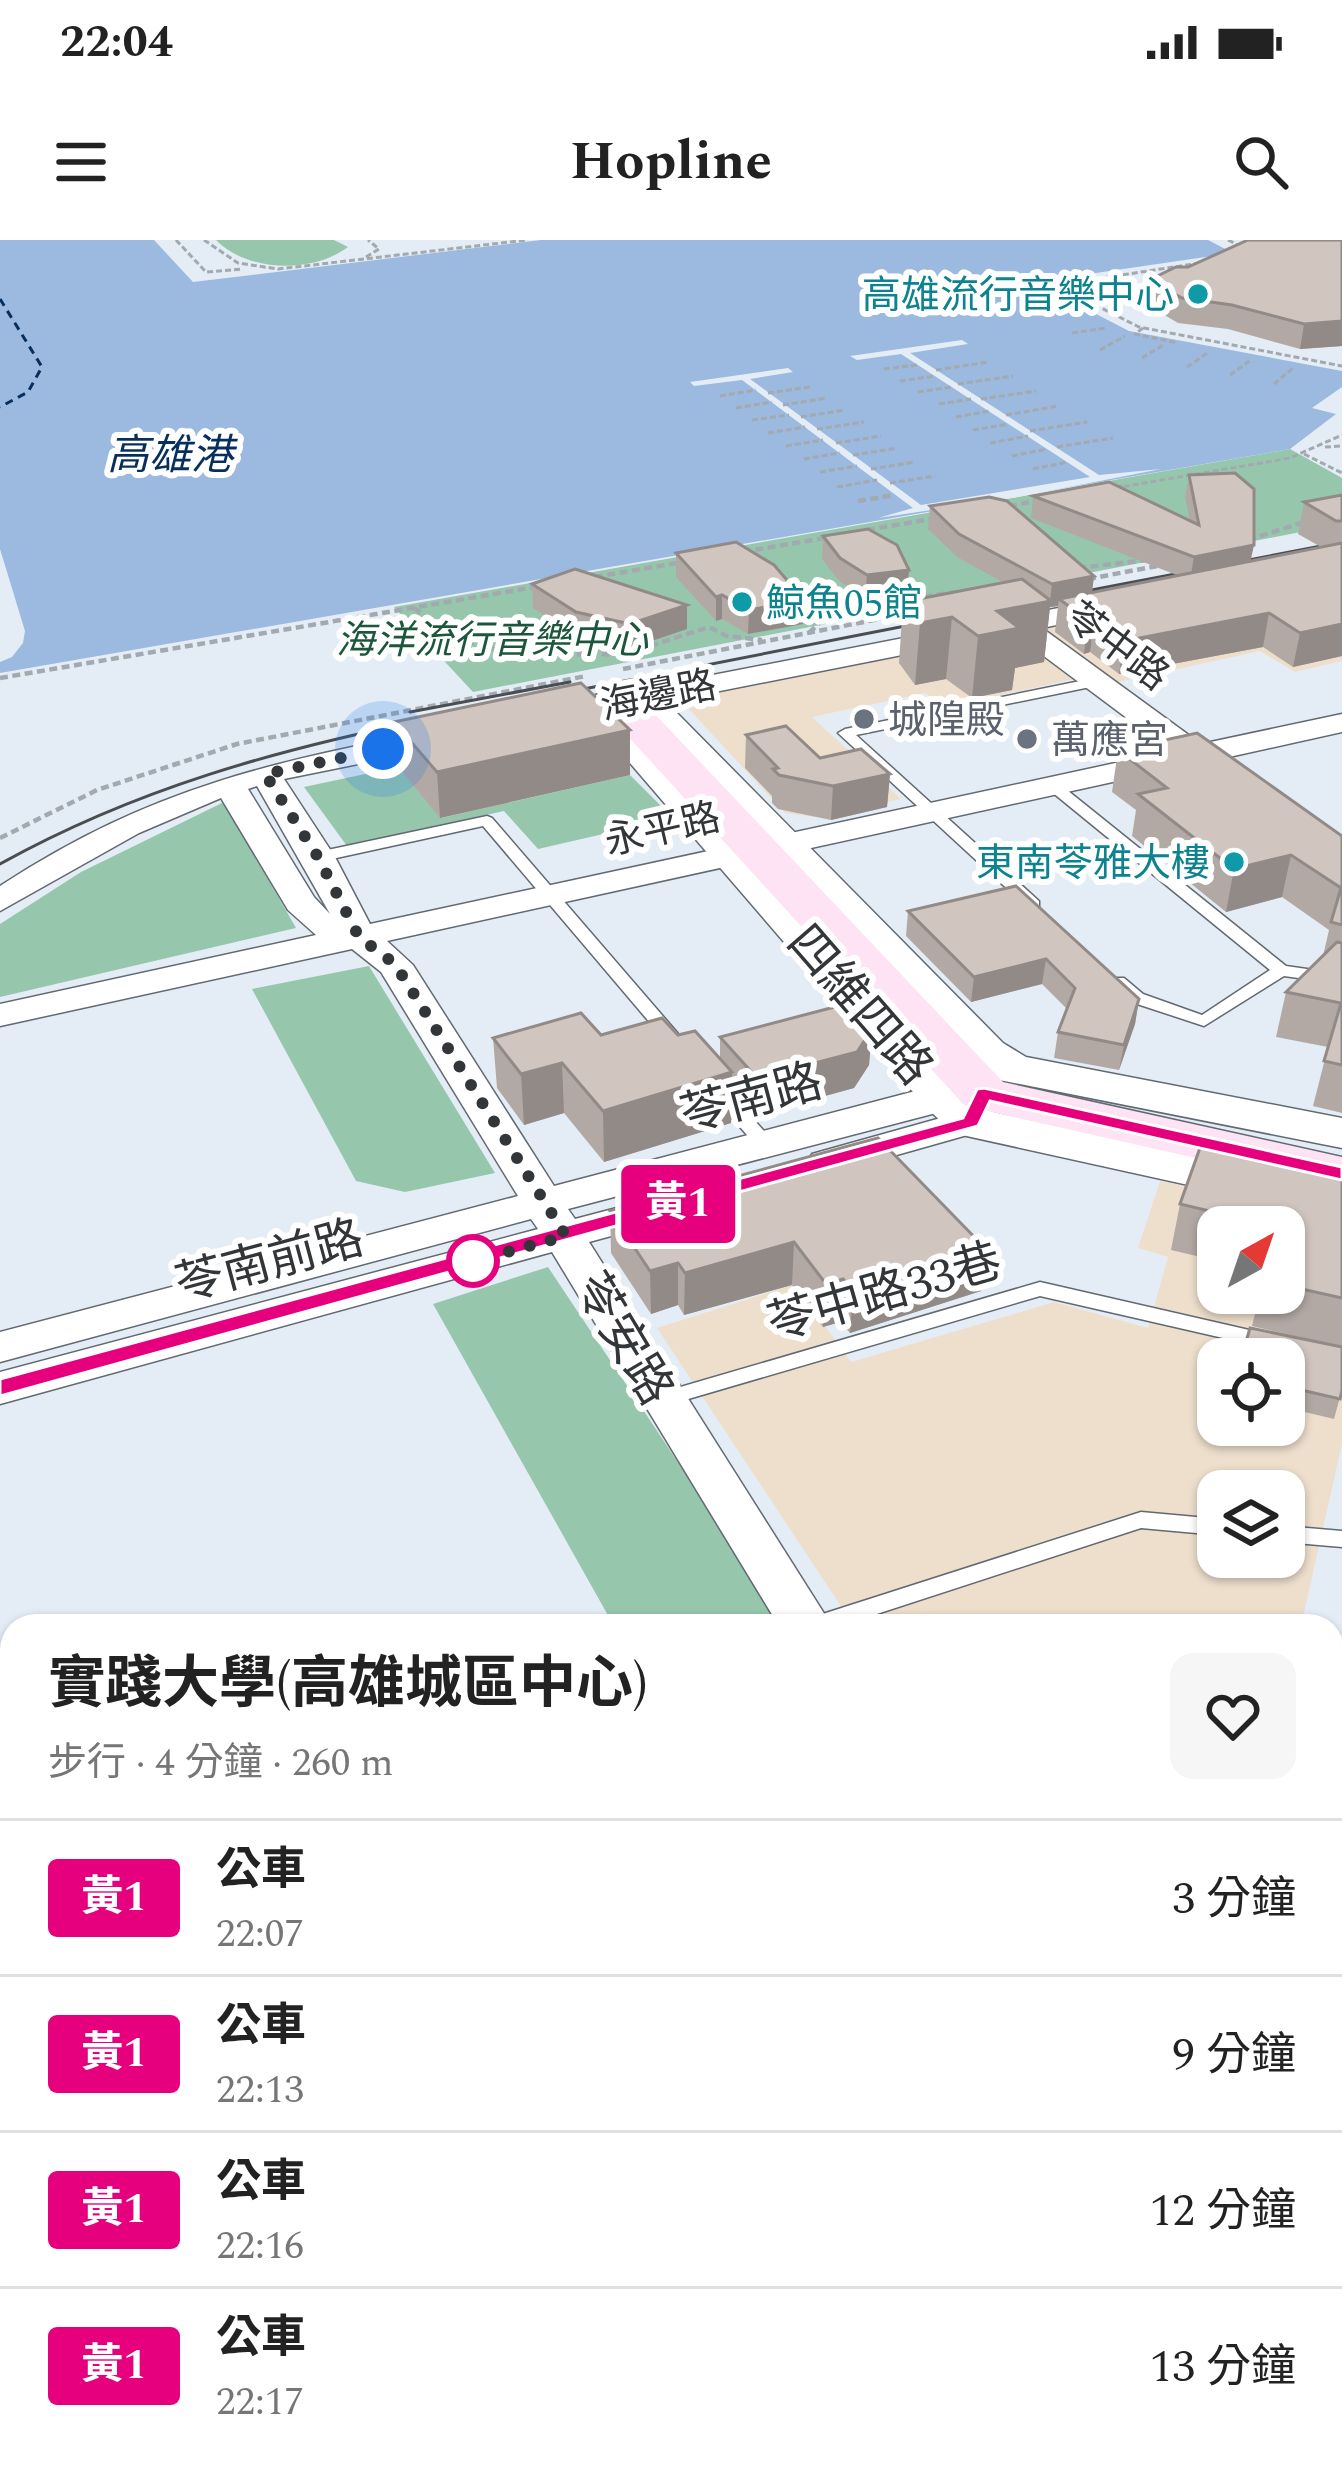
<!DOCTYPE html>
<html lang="zh-TW">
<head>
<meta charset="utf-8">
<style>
	:root { --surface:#fff; --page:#f6f6f6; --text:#222; --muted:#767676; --line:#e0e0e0 }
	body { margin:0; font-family:Spectral,"Noto Sans TC",serif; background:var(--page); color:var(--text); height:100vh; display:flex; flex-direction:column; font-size:45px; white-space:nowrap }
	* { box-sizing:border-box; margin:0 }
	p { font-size:39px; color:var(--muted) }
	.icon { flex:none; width:66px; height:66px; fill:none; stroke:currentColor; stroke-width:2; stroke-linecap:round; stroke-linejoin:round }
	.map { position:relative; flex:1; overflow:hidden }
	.panel { position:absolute; left:0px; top:1374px; width:1344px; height:855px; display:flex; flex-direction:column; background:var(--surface); border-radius:36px 36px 0 0; box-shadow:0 3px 9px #0004 }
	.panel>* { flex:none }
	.badge { padding:0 24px; border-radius:9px; font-size:42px; line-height:78px }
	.needle { width:78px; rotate:40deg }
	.tools { position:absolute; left:1197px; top:966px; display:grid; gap:24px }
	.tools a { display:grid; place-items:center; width:108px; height:108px; border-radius:24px; background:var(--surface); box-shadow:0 3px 9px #0004; font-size:60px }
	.you { position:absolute; width:60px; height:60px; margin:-30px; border:9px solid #fff; border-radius:50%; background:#1a73e8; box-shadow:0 0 0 18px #1a73e833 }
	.map>.badge { position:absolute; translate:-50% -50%; box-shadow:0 0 0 6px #fff }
	.round { display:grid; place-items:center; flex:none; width:126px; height:126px; border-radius:24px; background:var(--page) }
	.overview { display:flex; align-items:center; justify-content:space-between; height:204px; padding:0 48px }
	h1 { font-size:57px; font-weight:700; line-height:90px }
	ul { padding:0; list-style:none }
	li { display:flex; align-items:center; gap:36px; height:156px; padding:0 48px; border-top:3px solid var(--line) }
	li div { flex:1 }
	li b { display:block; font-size:45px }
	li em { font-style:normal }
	li .badge { min-width:132px; font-weight:700; text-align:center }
	.status { display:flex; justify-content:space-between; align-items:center; height:84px; padding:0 60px; background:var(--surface); direction:ltr }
	.status svg { height:33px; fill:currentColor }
	header { display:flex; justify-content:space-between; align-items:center; height:156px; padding:0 48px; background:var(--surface); font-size:54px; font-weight:700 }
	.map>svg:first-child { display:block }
	.commercial { fill:#eedfcc; fill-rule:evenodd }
	.green { fill:#96c7ad }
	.water { fill:#9cb9e0 }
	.pier { fill:#e4edf5 }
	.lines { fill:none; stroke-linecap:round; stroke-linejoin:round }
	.ferry { stroke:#072f5e; stroke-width:3; stroke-dasharray:8 6; stroke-linecap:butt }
	.service-casing { stroke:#626970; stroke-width:3 }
	.minor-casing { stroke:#626970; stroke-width:3 }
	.tertiary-casing { stroke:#626970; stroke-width:3 }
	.secondary-casing { stroke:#626970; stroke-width:3 }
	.path-far1 { stroke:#a2a9af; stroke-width:3; stroke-dasharray:6 3; stroke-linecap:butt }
	.path { stroke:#a2a9af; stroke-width:4.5; stroke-dasharray:8 4.5; stroke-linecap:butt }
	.service { fill:#fff; fill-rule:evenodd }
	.minor { fill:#fff; fill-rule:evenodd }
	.tertiary { fill:#fff; fill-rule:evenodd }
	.secondary { fill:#fde3f3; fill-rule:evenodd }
	.tram { stroke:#4a4e52; stroke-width:3 }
	.wall { fill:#b3a9a4 }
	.shaded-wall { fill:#928a86 }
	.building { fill:#d0c5bf; stroke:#928a86; stroke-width:3 }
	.line { fill:#e6007e; stroke:#fff; stroke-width:3 }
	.walk { stroke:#333639; stroke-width:12; stroke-dasharray:0 21.6 }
	.culture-dot { fill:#0f9aa8; stroke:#fff; stroke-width:4.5 }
	.worship-dot { fill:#6b7280; stroke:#fff; stroke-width:4.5 }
	.stop-dot { fill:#fff; stroke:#e6007e; stroke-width:6 }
	.labels { text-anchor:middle; stroke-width:12; stroke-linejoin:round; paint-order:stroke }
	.far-culture-label { font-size:39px; fill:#0d838f; stroke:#fff; text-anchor:end }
	.far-park-label { font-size:39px; font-style:italic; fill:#1c573d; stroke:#fff }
	.far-street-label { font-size:39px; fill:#333639; stroke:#fff }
	.far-worship-label { font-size:39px; fill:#5b616d; stroke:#fff; text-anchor:start }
	.far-water-label { font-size:42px; font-style:italic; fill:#072f5e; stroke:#fff }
	.street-label { font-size:48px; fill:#333639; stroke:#fff }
</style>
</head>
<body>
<div class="status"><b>22:04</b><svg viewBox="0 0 49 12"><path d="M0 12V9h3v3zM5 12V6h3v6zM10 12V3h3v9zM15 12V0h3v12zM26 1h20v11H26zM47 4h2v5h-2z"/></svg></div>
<header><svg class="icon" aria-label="menu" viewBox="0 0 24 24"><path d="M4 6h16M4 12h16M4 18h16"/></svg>Hopline<svg class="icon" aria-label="search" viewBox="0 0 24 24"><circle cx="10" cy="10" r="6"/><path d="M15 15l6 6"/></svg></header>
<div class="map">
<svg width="1342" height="2227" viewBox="0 0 1342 2227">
	<rect width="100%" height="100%" fill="#e4edf5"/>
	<g class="commercial">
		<polygon points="1342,329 1342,421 1295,432 1260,411 1118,442 1070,440 946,467 925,453 812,477 901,559 815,577 785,573 687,467 701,453"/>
		<path d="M1160,941L1342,980V1204L1301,1386H854L657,1088L795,1044L851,1122L1054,1062L1148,1088L1168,1017L1138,1008ZM1218,987H1284V1053H1218ZM1218,1119H1284V1185H1218ZM1218,1251H1284V1317H1218Z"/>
	</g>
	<g class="green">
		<path d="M216,0H334L348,7C312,34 247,32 216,0Z"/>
		<polygon points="1290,209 1342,238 1342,284 473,452 394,367"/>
		<polygon points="398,527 441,578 630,535 673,578 538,609 504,571 347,606 304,547"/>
		<polygon points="224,562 296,688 0,757 0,684 81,632"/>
		<polygon points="369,726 495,933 405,952 356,941 252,749"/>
		<polygon points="548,1027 787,1386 614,1386 433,1064"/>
		<polygon points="1332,2137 1342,2140 1342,2227 1088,2227 1083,2217 1332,2217"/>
	</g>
	<polygon class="water" points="0,0 154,0 193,42 541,0 1208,0 1233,13 1034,42 1129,91 1342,131 1342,147 1312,168 1336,174 1290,209 0,433"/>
	<g class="pier">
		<polygon points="962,100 968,104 910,113 1099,235 1161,229 1018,257 878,278 913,268 742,140 694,146 690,142 788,128 793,132 750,139 921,265 1090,237 901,114 857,120 850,116"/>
		<polygon points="0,309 25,391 23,403 12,417 0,422"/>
	</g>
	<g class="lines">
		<polyline class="ferry" points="0,59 42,127 28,152 0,167"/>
		<defs>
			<g id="service">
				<polygon points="1095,438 1102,442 1100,445 856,495 1039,661 1039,667 1027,667 838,493 845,489"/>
				<polygon points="1047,542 1057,542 1286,726 1342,734 1342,744 1284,736 1204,786 1131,762 1112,746 1112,738 1124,738 1143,754 1202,775 1270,730 1047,548"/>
				<polygon points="487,576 492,578 680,796 680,804 668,804 483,586 318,622 310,617 318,612"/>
				<polygon points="714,841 720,842 774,902 776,906 774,910 760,910 708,850 705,846 708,842"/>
				<polygon points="1040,1042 1271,1095 1281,1102 1271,1109 1040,1056 661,1167 650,1160 653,1155"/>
				<polygon points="1141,1272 1218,1279 1218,1295 1141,1288 840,1386 800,1386 804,1380"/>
				<polygon points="1284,1286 1342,1291 1342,1307 1284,1302"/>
				<polygon points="1342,1722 1342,1748 1332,1751 1332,1725"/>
			</g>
			<g id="minor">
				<path d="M1115,357L1129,365L1125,371L1042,388L1201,504L1342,474V492L1220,519L1218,530L1207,532L1190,525L387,701L413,725L554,946L942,844L987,839L1001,843L1006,851L985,890L826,935L812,932L806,923L812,914L955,874L959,867L568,969L575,979L670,954L685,958L691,967L685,976L589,1002L832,1386H779L552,1012L0,1164V1132L538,989L531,979L0,1122V1092L518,956L381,732L352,709L0,786V764L316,695L288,670L221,558L139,593L0,671V646C156,544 278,521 456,486L467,488L471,495L467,502L284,539L335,617L370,684L1171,511L1013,393L579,479L564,470L579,461ZM257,546L330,674L314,657L248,549Z"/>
				<polygon points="1342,1432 1342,1476 1332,1479 1332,1435"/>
				<polygon points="1332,2056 1342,2059 1342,2127 1332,2124"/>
				<polygon points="0,2145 12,2150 12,2217 42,2217 44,2227 0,2227"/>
			</g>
			<g id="tertiary">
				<polygon points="600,454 613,457 959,846 988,871 1342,947 1342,979 953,893 925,866 587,473 581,465 587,457"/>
				<polygon points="663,469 677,473 1003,803 1026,817 1342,878 1342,908 994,839 969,823 649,489 644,481 649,473"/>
			</g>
			<polygon id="secondary" points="619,448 634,452 1003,842 1342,917 1342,951 965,866 604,470 598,461 604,452"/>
		</defs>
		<use href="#service" class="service-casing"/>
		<use href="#minor" class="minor-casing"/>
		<use href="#tertiary" class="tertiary-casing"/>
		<use href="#secondary" class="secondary-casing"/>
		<g class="path-far1">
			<polyline points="176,0 206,32 242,29"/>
			<polyline points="204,0 238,23 278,29 527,0"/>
			<polyline points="1228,0 1244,8"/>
			<polyline points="366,17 379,9 368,0"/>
			<polyline points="1200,23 1056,45 1139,87 1342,126"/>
			<polyline points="1143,88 1135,94 1178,103"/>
			<polyline points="1072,93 1106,88"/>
			<polyline points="1100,110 1125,96"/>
			<polyline points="1142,118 1165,104"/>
			<polyline points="1187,127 1209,112"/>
			<polyline points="884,129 917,125"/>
			<polyline points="936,130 988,122"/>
			<polyline points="1230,135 1251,120"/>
			<polyline points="900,141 935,136"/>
			<polyline points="958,144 1013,136"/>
			<polyline points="1274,144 1293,128"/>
			<polyline points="918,152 952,147"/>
			<polyline points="768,153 810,147"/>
			<polyline points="720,156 756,150"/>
			<polyline points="981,159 1036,151"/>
			<polyline points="939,164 971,159"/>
			<polyline points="783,165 827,158"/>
			<polyline points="736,168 772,162"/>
			<polyline points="1006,175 1058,166"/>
			<polyline points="801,177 844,170"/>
			<polyline points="956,177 990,171"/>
			<polyline points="752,180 789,175"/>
			<polyline points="817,189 864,182"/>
			<polyline points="973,190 1008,184"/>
			<polyline points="1030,191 1087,182"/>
			<polyline points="768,193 805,187"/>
			<polyline points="836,203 881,196"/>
			<polyline points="990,203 1028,196"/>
			<polyline points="786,206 823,200"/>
			<polyline points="1057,207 1113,198"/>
			<polyline points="1325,207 1342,206"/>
			<polyline points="1304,214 1342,233"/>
			<polyline points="853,215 898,208"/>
			<polyline points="1012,216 1047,209"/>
			<polyline points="804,219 840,213"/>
			<polyline points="871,229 915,222"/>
			<polyline points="1033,229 1068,222"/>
			<polyline points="820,232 857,226"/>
			<polyline points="890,243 935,236"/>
			<polyline points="837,247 877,240"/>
			<polyline points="1115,248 1290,218 1342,195"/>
		</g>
		<g class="path">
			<polyline points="1115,248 1125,246"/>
			<polyline points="858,261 895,255"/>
			<polyline points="1009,266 1037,261"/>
			<polyline points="867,290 937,278"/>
			<polyline points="1248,300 1304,282"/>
			<polyline points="743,312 830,297"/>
			<polyline points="1078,328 1147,320"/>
			<polyline points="595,337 683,322"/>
			<polyline points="1088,339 1157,326"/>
			<polyline points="414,368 451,396 513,415 625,414 709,387 727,396 762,400"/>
			<polyline points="809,393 830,373 847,366 965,351"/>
			<polyline points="623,429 910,373"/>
			<polyline points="0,438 535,347"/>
			<polyline points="0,598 97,550 237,504 586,436"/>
		</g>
		<use href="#service" class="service"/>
		<use href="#minor" class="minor"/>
		<use href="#tertiary" class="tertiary"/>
		<use href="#secondary" class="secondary"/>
		<g class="tram">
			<polyline points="1060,356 1342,302"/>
			<polyline points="553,455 936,380"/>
			<polyline points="410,472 570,442"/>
			<path d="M0,624C135,549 278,509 429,479"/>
		</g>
	</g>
	<g class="wall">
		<polygon points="1342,0 1342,106 1300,109 1228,89 1178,83 1146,64 1149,40 1188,27"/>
		<polygon points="1189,235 1251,321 1321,307 1298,294 1304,262 1342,255 1342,416 1293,427 1263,407 1119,434 1090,412 1084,414 1055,392 1058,366 1050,367 1044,422 1015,428 1012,450 972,458 946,439 915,445 899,423 903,362 1004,343 957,317 928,289 930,266 1094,336 1092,353 1179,336 1031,278 1033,256 1190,281 1185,257"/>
		<polygon points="823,296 909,330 907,354 865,358 839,341 822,319"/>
		<polygon points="676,313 803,384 748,394 722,379 716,381 676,337"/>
		<polygon points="532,344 687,365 687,389 631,408 576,396 533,368"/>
		<polygon points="394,482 630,535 440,578 398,527"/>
		<polygon points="746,495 820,518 890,534 887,567 831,580 778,569 772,563 772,556 745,528"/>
		<polygon points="1118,510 1342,596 1342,873 1313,866 1328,807 1276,797 1286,752 1323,716 1329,690 1282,657 1226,672 1132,596 1136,570 1112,552"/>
		<polygon points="1016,646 1139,759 1135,784 1119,830 1054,818 1058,792 1067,769 1042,744 971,762 906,696 908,671"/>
		<polygon points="872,789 869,825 854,848 756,875 731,847 731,883 604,922 564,873 524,885 497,848 493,798 678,795 720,819 720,797"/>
		<polygon points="1342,937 1342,1150 1334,1179 1284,1167 1284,1119 1321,1102 1252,1086 1255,1074 1237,1070 1241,1053 1284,1053 1284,987 1218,987 1218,1021 1171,1010 1180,964"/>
		<polygon points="610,971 986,1009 981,1051 850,1093 840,1082 823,1087 792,1045 684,1075 678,1065 651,1074 611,1013"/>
	</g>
	<g class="shaded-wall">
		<polygon points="1342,81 1342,106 1300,109 1304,84"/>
		<polygon points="1254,305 1249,328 1190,340 1194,317"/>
		<polygon points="909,330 907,354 865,358 867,335"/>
		<polygon points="1094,336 1091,359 1059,359 1058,366 1050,367 1044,422 1015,428 1012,450 972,458 978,396 997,371 1050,361 1052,344"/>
		<polygon points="722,355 722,379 716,381 716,357"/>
		<polygon points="804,360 803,384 748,394 749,370"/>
		<polygon points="687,365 687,389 631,408 630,384"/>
		<polygon points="1269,373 1263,407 1119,434 1124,401"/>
		<polygon points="952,377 946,439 915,445 920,383"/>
		<polygon points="1094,379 1090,412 1084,414 1088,380"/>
		<polygon points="1342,384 1342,416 1293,427 1300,393"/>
		<polygon points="630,490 630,535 440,578 437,532"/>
		<polygon points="890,534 887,567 831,580 833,546"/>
		<polygon points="1291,615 1282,657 1226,672 1234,629"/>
		<polygon points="1046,719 1042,744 971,762 974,737"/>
		<polygon points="1139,759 1135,784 1119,830 1124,805"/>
		<polygon points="872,789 869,825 854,848 756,875 757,838"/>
		<polygon points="562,823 564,873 524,885 521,834"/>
		<polygon points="732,832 731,883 604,922 603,871"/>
		<polygon points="794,1002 792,1045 684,1075 685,1033"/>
		<polygon points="986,1009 981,1051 850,1093 853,1050"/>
		<polygon points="678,1023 678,1065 651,1074 650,1031"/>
		<polygon points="843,1039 840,1082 823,1087 826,1044"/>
	</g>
	<g class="building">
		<polygon points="1248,0 1342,0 1342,81 1304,84 1232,65 1182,58 1149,40 1176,27 1188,27"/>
		<polygon points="1235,233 1254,249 1254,305 1194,317 1033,256 1109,242 1199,285 1189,235"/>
		<polygon points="1342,255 1342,281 1336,281 1304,262"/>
		<polygon points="989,257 1007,261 1094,336 1052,344 959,294 930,266"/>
		<polygon points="868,289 897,305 909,330 867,335 840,318 823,296"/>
		<polygon points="736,302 774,325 804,360 749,370 722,355 716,357 676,313"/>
		<polygon points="1342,303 1342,384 1300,393 1269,373 1124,401 1094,379 1088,380 1059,359"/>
		<polygon points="575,329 687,365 630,384 576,372 532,344"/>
		<polygon points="1022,339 1051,361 997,371 1019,388 978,396 952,377 920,383 903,362"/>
		<polygon points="581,443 630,490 437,532 394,482"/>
		<polygon points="786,486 820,518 861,509 890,534 833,546 779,535 773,529 778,528 746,495"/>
		<polygon points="1197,493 1342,596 1342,685 1331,682 1341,648 1291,615 1234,629 1138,554 1167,548 1118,510"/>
		<polygon points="1016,646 1139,759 1124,805 1058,792 1075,748 1046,719 974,737 908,671"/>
		<polygon points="1337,702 1342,703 1342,825 1324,821 1341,763 1286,752"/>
		<polygon points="846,764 872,789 857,812 757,838 720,797"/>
		<polygon points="581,773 601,795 662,778 678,795 695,791 732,832 603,871 562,823 521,834 493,798"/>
		<polygon points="878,898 986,1009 853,1050 843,1039 826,1044 794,1002 685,1033 678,1023 650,1031 610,971"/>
		<polygon points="1201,905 1342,937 1342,1058 1284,1045 1284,987 1259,987 1260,983 1180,964"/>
		<polygon points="1250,1088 1342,1107 1342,1150 1340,1159 1284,1146 1284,1119 1241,1119"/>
	</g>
	<polygon class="line" points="984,848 1342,927 1342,940 990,861 978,886 0,1156 0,1139 963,878 977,849"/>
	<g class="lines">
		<polyline class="walk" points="383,509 265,534 318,617 359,697 395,724 566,996 459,1025 473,1021"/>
	</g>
	<g class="culture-dot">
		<circle cx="1198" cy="54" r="12"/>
		<circle cx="742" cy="362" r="12"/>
		<circle cx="1234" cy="622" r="12"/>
	</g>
	<g class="worship-dot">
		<circle cx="864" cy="479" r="12"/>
		<circle cx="1027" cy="499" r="12"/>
	</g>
	<circle class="stop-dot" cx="473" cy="1021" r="24"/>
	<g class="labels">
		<g class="far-culture-label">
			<text x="1174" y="68">高雄流行音樂中心</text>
			<text x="766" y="376" text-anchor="start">鯨魚05館</text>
			<text x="1210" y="636">東南苓雅大樓</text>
		</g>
		<g class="far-park-label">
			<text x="492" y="413">海洋流行音樂中心</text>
		</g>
		<g class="far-street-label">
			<text transform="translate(1118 405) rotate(37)" y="14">苓中路</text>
			<text transform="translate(658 454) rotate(-11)" y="14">海邊路</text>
			<text transform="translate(662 588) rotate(-13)" y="14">永平路</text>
		</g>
		<g class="far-worship-label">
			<text x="888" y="493">城隍殿</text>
			<text x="1051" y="513">萬應宮</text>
		</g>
		<g class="far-water-label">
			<text x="170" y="229">高雄港</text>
		</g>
		<g class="street-label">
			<text transform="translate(861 764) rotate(49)" y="17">四維四路</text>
			<text transform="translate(751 857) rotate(-15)" y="17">苓南路</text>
			<text transform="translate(269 1020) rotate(-15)" y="17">苓南前路</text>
			<text transform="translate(884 1051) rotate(-16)" y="17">苓中路33巷</text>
			<text transform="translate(625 1098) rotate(59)" y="17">苓安路</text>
		</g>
	</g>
</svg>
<div class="tools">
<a><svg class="needle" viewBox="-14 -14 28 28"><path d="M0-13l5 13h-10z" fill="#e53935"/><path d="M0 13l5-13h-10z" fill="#767676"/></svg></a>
<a><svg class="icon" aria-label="locate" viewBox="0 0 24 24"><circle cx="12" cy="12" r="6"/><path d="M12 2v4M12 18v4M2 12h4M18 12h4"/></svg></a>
<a><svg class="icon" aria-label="layers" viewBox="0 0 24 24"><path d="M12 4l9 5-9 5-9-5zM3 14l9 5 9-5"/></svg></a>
</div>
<div class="you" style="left:383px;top:509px"></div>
<b class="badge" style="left:678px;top:964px;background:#e6007e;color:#fff">黃1</b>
<section class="panel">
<div class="overview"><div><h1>實踐大學(高雄城區中心)</h1><p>步行 · 4 分鐘 · 260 m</p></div><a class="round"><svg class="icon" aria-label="heart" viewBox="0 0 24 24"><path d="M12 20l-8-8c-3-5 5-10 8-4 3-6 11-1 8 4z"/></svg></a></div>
<ul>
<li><span class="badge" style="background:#e6007e;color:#fff">黃1</span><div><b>公車</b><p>22:07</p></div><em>3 分鐘</em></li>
<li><span class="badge" style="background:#e6007e;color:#fff">黃1</span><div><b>公車</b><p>22:13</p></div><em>9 分鐘</em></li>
<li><span class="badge" style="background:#e6007e;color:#fff">黃1</span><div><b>公車</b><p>22:16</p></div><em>12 分鐘</em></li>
<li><span class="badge" style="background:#e6007e;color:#fff">黃1</span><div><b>公車</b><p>22:17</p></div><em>13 分鐘</em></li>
</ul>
</section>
</div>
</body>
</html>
